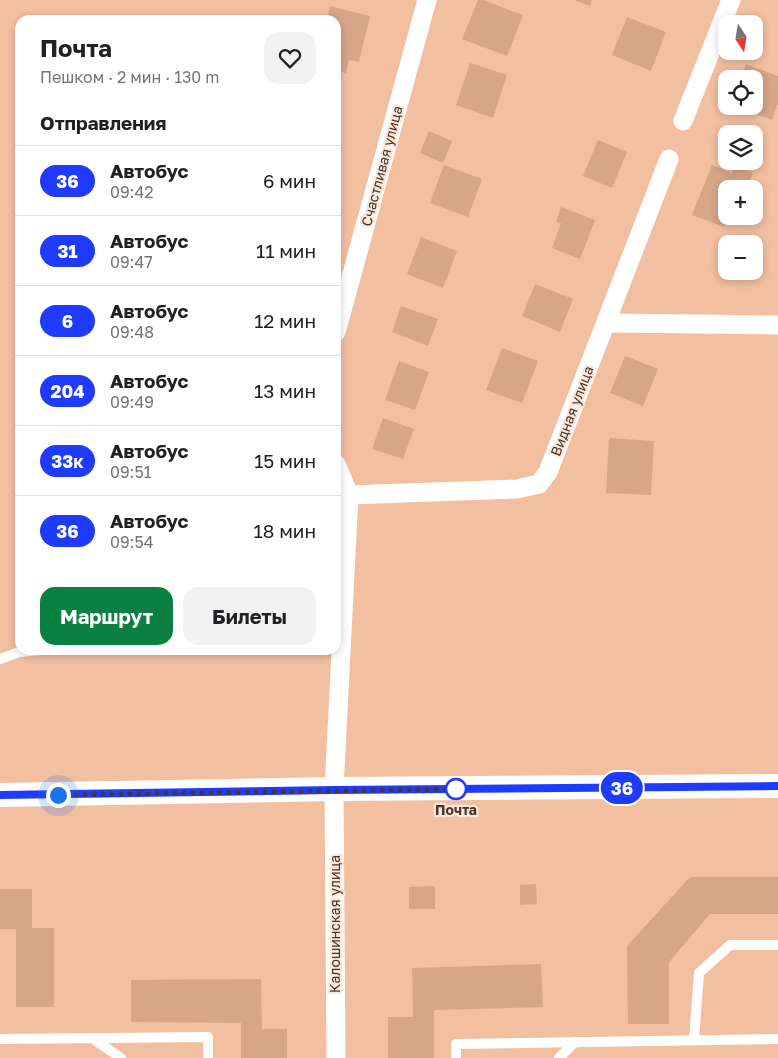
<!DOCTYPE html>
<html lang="ru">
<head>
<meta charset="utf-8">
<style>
	:root { --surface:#fff; --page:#f2f2f2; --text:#202124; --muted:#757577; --line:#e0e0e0; --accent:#0b8043 }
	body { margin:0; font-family:"Golos Text",sans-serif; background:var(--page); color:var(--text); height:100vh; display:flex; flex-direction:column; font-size:19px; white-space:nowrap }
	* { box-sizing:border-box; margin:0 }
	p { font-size:16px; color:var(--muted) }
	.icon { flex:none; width:28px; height:28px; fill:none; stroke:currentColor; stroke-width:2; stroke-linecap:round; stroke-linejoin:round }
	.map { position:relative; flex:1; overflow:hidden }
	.panel { position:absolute; left:15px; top:15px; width:326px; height:640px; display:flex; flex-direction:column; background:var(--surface); border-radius:15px; box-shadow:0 2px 8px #0003 }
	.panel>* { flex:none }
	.badge { padding:0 10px; border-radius:16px; font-size:18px; line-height:32px }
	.needle { width:32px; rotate:168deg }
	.buttons { position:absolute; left:718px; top:15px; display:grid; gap:10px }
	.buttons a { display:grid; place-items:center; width:45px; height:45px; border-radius:10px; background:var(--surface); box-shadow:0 2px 8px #0003; font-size:25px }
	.you { position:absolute; width:25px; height:25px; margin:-12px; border:4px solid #fff; border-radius:50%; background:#1a73e8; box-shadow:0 0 0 8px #1a73e833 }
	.map>.badge { position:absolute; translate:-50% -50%; box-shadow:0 0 0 2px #fff }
	h2 { padding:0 25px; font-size:19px; line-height:45px }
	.round { display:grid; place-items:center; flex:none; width:52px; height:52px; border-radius:15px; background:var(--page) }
	.headline { display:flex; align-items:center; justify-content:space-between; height:85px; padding:0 25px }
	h1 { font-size:24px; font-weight:700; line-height:38px }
	.cta { display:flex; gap:10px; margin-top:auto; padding:10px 25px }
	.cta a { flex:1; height:58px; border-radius:15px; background:var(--accent); color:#fff; font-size:20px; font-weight:700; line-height:58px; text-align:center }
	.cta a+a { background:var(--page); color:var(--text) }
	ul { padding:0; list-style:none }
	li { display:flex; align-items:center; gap:15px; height:70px; padding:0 25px; border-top:1px solid var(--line) }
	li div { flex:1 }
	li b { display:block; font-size:19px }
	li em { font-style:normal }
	li .badge { min-width:55px; font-weight:700; text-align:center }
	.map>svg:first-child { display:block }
	.building { fill:#d7a588 }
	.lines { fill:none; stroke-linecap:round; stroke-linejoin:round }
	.service { stroke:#fff; stroke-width:10 }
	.minor { stroke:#fff; stroke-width:19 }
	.tertiary { stroke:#fff; stroke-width:24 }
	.line-casing { stroke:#fff; stroke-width:11 }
	.line { stroke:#1f3bff; stroke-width:8 }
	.walk { stroke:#4a362a; stroke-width:5; stroke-dasharray:0 9 }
	.stop-dot { fill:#fff; stroke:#1f3bff; stroke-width:2.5 }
	.labels { text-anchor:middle; stroke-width:4.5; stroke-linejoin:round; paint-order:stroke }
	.street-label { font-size:14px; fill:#4a362a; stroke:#fde7db }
	.stop-label { font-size:14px; font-weight:bold; fill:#4a362a; stroke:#fde7db }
</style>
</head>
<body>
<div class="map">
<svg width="778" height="1058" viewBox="0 0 778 1058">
	<rect width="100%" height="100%" fill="#f2bfa1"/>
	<g class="building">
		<polygon points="478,0 483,0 523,15 507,56 462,39"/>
		<polygon points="574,0 592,0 590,6"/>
		<polygon points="330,6 370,16 359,62 349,60 346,73 336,71 336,20 327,20"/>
		<polygon points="627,17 666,32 651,71 612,55"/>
		<polygon points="470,63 507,75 493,118 456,105"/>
		<polygon points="746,64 778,76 778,103 772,120 735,106 754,106 754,79 740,79"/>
		<polygon points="429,131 452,141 443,163 420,153"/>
		<polygon points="598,140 627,152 612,188 583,176"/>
		<polygon points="444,165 482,179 468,217 430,203"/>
		<polygon points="712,165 732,173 734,166 753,173 747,189 726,189 726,216 728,216 724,227 692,215"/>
		<polygon points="561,207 595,220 580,259 552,248 561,223 556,222"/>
		<polygon points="421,237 457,251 443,288 407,274"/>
		<polygon points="535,284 573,299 560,332 522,316"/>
		<polygon points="401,306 438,319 428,346 392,332"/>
		<polygon points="502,348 538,361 522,403 486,390"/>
		<polygon points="625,356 658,369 643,406 610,393"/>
		<polygon points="399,361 429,372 415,410 385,400"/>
		<polygon points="383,418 414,429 403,459 372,449"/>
		<polygon points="609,438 654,441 651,495 606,493"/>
		<polygon points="690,877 778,877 778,914 710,914 669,962 669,1024 628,1024 627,946"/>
		<polygon points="536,884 537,904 520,905 520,885"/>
		<polygon points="435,886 435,909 409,909 409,887"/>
		<polygon points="0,889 32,889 32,928 54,928 54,1007 16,1007 16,929 0,929"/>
		<polygon points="541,964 543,1007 434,1010 434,1058 388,1058 388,1017 413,1017 412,968"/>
		<polygon points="261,979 262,1029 287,1029 287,1058 241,1058 241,1023 131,1022 131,980"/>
	</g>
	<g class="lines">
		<g class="service">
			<polyline points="0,659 19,652 41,650"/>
			<polyline points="92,1038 121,1058"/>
			<polyline points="0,1039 208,1037 208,1058"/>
			<polyline points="694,1040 699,973 730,945 778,945"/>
			<polyline points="456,1058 456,1044 778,1039"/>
			<polyline points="559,1058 575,1042"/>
		</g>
		<g class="minor">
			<polyline points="683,121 731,0"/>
			<polyline points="606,323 778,325"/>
			<polyline points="336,332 427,0"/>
			<polyline points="349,495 517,489 539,484 548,472 669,159"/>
			<polyline points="336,1058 334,789 349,495 336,464"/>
		</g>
		<polyline class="tertiary" points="0,795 334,789 778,786"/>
	</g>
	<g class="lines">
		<defs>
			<polyline id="line" points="0,795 334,790 778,786"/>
		</defs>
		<use href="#line" class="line-casing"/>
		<use href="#line" class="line"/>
		<polyline class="walk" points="58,795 456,789"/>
	</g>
	<circle class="stop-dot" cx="456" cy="789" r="10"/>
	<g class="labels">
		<g class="street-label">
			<text transform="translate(382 166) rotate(-75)" y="5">Счастливая улица</text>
			<text transform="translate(572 411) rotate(-69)" y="5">Видная улица</text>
			<text transform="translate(335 924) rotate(-90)" y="5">Калошинская улица</text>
		</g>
		<g class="stop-label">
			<text x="456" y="815">Почта</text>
		</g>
	</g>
</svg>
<div class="buttons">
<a><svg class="needle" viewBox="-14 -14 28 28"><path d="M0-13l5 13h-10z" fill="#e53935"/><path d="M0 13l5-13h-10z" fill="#757577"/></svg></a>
<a><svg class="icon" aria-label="locate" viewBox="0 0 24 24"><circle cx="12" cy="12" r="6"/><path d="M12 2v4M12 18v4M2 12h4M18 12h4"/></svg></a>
<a><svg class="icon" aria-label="layers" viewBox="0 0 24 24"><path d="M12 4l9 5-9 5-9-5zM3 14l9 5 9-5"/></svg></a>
<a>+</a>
<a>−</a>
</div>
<div class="you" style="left:58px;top:795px"></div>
<b class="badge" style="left:622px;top:788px;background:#1f3bff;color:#fff">36</b>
<section class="panel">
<div class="headline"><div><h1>Почта</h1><p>Пешком · 2 мин · 130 m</p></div><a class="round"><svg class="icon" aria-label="heart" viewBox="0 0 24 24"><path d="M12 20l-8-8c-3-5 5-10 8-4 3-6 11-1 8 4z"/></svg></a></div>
<h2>Отправления</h2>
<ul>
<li><span class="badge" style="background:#1f3bff;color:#fff">36</span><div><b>Автобус</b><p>09:42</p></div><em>6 мин</em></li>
<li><span class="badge" style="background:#1f3bff;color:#fff">31</span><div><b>Автобус</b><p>09:47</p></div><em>11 мин</em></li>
<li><span class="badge" style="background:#1f3bff;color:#fff">6</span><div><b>Автобус</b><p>09:48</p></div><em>12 мин</em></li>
<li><span class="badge" style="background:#1f3bff;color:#fff">204</span><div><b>Автобус</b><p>09:49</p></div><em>13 мин</em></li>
<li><span class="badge" style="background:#1f3bff;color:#fff">33к</span><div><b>Автобус</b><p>09:51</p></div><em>15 мин</em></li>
<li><span class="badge" style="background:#1f3bff;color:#fff">36</span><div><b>Автобус</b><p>09:54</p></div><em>18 мин</em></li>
</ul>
<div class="cta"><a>Маршрут</a><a>Билеты</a></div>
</section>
</div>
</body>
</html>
